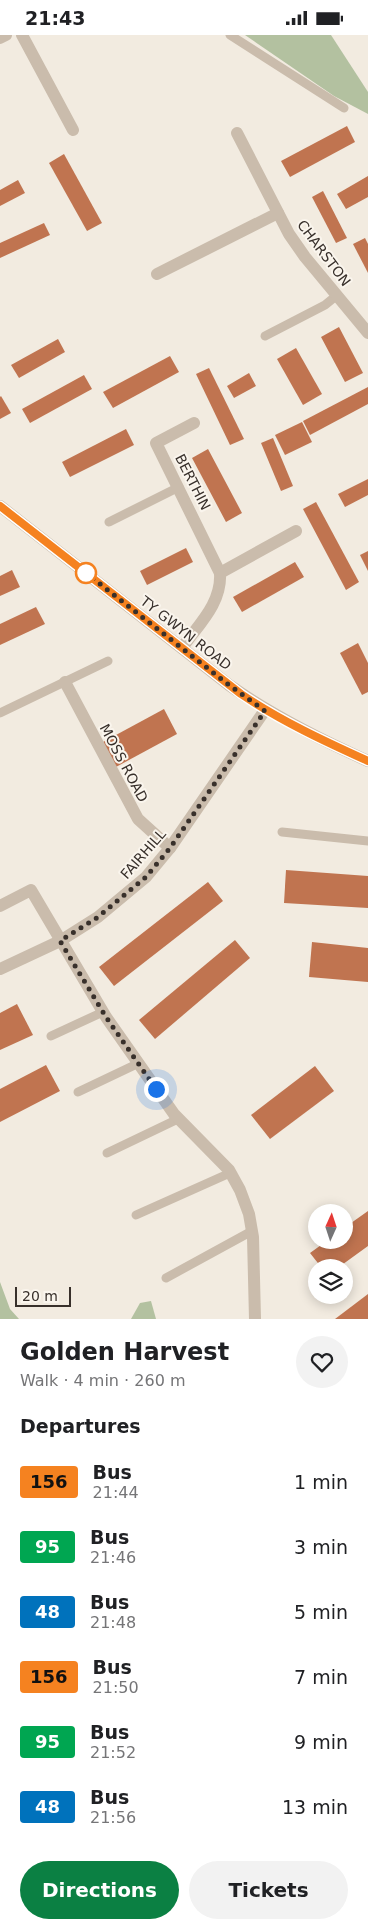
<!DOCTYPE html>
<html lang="en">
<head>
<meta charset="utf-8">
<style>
	:root { --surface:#fff; --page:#f2f2f2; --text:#202124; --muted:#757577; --accent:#0b8043 }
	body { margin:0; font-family:"DejaVu Sans",sans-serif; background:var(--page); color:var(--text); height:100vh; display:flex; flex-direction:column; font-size:19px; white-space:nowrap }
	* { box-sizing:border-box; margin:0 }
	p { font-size:16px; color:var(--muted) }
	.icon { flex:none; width:28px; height:28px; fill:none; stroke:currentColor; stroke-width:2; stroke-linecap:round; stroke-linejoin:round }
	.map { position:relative; height:1284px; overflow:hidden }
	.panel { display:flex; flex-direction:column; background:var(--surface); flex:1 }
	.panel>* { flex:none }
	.badge { padding:0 10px; border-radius:4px; font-size:18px; line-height:32px }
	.needle { width:32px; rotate:3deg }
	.fabs { position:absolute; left:308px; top:1169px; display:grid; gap:10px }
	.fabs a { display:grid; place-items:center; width:45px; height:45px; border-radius:50%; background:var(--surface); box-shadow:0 2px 12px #0003; font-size:25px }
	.scale { position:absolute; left:15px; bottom:12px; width:56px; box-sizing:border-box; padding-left:5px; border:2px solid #38302b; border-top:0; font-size:14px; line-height:18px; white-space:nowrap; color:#38302b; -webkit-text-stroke:4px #faf5ed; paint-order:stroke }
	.you { position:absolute; width:25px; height:25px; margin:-12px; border:4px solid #fff; border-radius:50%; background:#1a73e8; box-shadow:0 0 0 8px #1a73e833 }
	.map>.badge { position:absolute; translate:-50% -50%; box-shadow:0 0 0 2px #fff }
	h2 { padding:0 20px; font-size:19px; line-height:45px }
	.round { display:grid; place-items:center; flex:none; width:52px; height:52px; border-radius:26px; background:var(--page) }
	.overview { display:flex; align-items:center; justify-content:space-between; height:85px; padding:0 20px }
	h1 { font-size:24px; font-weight:700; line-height:38px }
	.action { display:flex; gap:10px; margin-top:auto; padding:10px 20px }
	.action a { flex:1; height:58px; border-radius:30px; background:var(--accent); color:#fff; font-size:20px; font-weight:700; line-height:58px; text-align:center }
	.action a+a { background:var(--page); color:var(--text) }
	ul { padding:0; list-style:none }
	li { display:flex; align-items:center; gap:15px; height:65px; padding:0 20px }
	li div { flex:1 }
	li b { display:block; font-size:19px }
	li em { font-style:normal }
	li .badge { min-width:55px; font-weight:700; text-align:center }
	.status { display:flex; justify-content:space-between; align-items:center; height:35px; padding:0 25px; background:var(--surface); direction:ltr }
	.status svg { height:14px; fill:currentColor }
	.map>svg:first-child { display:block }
	.green { fill:#b3c1a0 }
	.building { fill:#c07450 }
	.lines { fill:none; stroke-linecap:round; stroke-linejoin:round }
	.service { stroke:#cabcac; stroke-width:9 }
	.minor { stroke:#cabcac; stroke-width:12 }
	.line-casing { stroke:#fff; stroke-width:11 }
	.line { stroke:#f58220; stroke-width:8 }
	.walk { stroke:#38302b; stroke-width:5; stroke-dasharray:0 9 }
	.stop-dot { fill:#fff; stroke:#f58220; stroke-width:2.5 }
	.labels { text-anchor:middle; stroke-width:4; stroke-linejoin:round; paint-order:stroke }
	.street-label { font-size:14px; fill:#38302b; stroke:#faf5ed }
</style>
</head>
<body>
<div class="status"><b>21:43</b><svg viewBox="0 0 49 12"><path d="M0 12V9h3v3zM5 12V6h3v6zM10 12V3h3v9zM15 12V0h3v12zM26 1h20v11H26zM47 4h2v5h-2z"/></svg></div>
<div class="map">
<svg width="368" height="1284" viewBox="0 0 368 1284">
	<rect width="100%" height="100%" fill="#f2ebe0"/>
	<g class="green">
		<polygon points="245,0 331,0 368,57 368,79 334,61"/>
		<polygon points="0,1247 10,1274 19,1284 0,1284"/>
		<polygon points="151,1266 156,1284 131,1284 140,1268"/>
	</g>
	<g class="building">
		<polygon points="347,91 355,107 290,142 281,126"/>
		<polygon points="64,119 102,188 87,196 49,128"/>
		<polygon points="368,141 368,162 346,174 337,159"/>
		<polygon points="18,145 25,158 0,171 0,155"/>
		<polygon points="323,156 347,203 336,208 312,162"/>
		<polygon points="44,188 50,200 0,223 0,208"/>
		<polygon points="365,203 368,209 368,238 353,209"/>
		<polygon points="339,292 363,338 345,347 321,302"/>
		<polygon points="58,304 65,317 19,343 11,330"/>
		<polygon points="296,313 322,359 303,370 277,324"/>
		<polygon points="170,321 179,337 113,373 103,357"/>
		<polygon points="209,333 244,404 230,410 196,339"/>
		<polygon points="249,338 256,351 234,363 227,351"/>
		<polygon points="84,340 92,354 30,388 22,374"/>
		<polygon points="368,352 368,369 310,400 303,386"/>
		<polygon points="1,361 11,378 0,384 0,362"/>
		<polygon points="302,387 312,407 285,420 275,400"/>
		<polygon points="126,394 134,410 70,442 62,427"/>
		<polygon points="273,403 293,451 281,456 261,408"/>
		<polygon points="208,414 242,478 226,487 192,423"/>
		<polygon points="368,444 368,460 345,472 338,459"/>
		<polygon points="316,467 359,547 346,555 303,474"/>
		<polygon points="186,513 193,527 147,550 140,536"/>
		<polygon points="368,516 368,536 360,520"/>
		<polygon points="295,527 304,542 242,577 233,562"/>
		<polygon points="12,535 20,552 0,561 0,541"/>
		<polygon points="36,572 45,589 0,610 0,589"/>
		<polygon points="358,608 368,628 368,657 362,660 340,618"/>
		<polygon points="164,674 177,699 116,732 103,707"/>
		<polygon points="286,835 368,841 368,873 284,868"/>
		<polygon points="208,847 223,866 114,951 99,932"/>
		<polygon points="235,905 250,923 155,1004 139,985"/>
		<polygon points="312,907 368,913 368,947 309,942"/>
		<polygon points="17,969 33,1000 0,1015 0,978"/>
		<polygon points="46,1030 60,1056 0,1087 0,1054"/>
		<polygon points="315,1031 334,1056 270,1104 251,1080"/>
		<polygon points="368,1176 368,1211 339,1232 321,1232 310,1218 328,1205 344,1205 344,1193"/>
		<polygon points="368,1259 368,1284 335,1284"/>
	</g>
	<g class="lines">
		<g class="service">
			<polyline points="230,0 344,73"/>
			<polyline points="265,301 325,270 336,261"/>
			<polyline points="109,487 179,452"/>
			<polyline points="0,678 108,626"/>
			<polyline points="282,797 368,806"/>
			<polyline points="51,1001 103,977"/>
			<polyline points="78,1057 139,1028"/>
			<polyline points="107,1118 178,1084"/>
			<polyline points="136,1180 230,1138"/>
			<polyline points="166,1243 252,1196"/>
		</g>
		<g class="minor">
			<polyline points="22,0 73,95"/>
			<polyline points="0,3 6,0"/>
			<polyline points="237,98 289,199 305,222 368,298"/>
			<polyline points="157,239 278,178"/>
			<path d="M0,471L229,650C273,681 319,704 368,726"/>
			<polyline points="220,538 296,496"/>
			<path d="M182,613C199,589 222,568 220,538L156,408L194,388"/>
			<polyline points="65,647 138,784 170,813"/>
			<polyline points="0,871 31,855 106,982 174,1079 229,1135 240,1155 249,1179 253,1202 255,1284"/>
			<polyline points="0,934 60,906 98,882 146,842 170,813 265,675"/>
		</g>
	</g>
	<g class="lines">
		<defs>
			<path id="line" d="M0,471L241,659C281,686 324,706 368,726"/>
		</defs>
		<use href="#line" class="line-casing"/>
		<use href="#line" class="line"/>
		<polyline class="walk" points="86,538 229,650 265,676 170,813 146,842 98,882 60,906 106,982 156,1054"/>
	</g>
	<circle class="stop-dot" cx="86" cy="538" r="10"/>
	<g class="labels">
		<g class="street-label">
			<text transform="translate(324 218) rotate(53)" y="5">CHARSTON</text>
			<text transform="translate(193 447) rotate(63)" y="5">BERTHIN</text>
			<text transform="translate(186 598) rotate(38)" y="5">TY GWYN ROAD</text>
			<text transform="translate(124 728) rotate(62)" y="5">MOSS ROAD</text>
			<text transform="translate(143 819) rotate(-49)" y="5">FAIRHILL</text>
		</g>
	</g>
</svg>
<div class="fabs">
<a><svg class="needle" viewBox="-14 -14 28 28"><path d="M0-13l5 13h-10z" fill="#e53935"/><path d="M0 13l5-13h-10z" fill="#757577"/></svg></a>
<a><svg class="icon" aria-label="layers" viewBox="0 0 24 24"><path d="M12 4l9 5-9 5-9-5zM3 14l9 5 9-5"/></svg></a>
</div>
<div class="scale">20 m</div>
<div class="you" style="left:156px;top:1054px"></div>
</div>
<section class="panel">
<div class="overview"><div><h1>Golden Harvest</h1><p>Walk · 4 min · 260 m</p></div><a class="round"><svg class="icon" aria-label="heart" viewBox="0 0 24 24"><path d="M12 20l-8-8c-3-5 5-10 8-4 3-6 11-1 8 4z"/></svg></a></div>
<h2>Departures</h2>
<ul>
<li><span class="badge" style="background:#f58220;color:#111">156</span><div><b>Bus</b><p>21:44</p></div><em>1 min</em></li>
<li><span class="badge" style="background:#00a651;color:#fff">95</span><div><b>Bus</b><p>21:46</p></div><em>3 min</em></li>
<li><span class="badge" style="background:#0072bc;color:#fff">48</span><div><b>Bus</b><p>21:48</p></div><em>5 min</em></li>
<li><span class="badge" style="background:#f58220;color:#111">156</span><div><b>Bus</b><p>21:50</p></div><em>7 min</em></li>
<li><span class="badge" style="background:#00a651;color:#fff">95</span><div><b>Bus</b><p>21:52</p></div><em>9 min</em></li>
<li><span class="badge" style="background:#0072bc;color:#fff">48</span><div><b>Bus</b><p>21:56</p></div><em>13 min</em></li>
</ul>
<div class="action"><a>Directions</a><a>Tickets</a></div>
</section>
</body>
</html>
